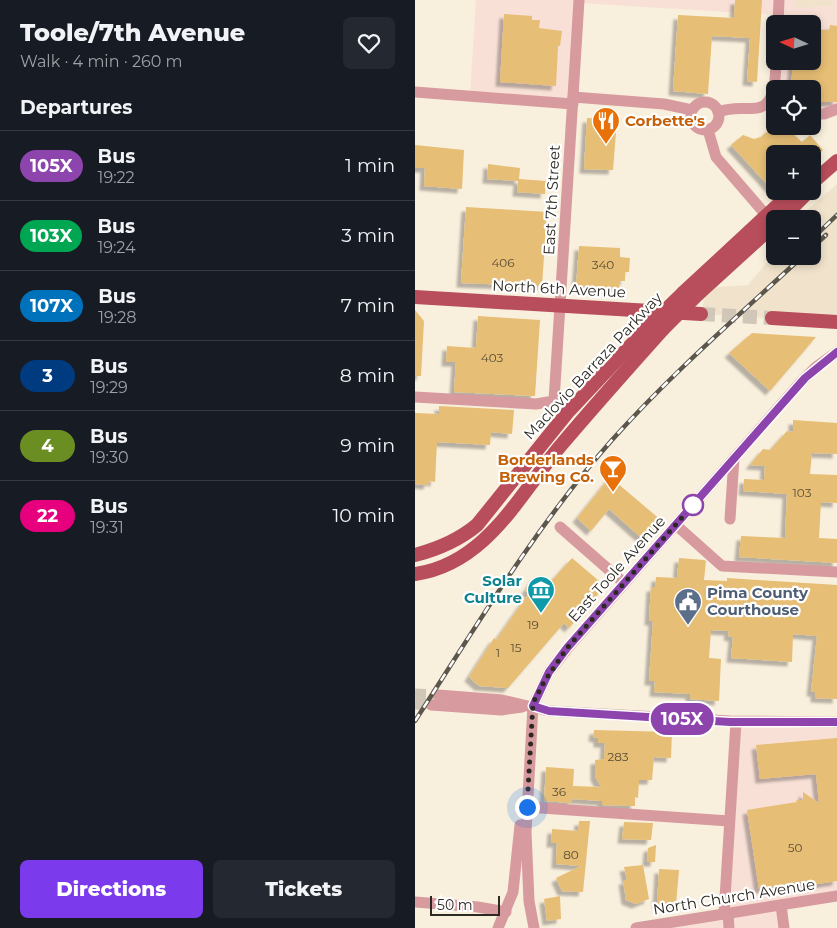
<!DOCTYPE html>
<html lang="en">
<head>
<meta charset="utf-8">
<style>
	:root { --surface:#171b24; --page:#242831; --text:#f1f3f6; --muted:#9ea1a6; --line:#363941; --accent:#7c3aed }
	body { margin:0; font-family:Montserrat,sans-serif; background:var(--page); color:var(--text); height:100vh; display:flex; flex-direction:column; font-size:19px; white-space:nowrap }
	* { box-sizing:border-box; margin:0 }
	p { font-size:16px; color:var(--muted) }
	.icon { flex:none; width:28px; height:28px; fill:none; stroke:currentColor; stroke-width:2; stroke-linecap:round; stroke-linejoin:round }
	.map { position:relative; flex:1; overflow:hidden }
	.drawer { display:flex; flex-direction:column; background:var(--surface); width:415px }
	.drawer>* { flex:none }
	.badge { padding:0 10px; border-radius:16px; font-size:18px; line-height:32px }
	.needle { width:32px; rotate:274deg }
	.controls { position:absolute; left:351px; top:15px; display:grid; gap:10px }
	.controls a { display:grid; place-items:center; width:55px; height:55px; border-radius:8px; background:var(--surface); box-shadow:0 2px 8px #0003; font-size:25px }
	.scale { position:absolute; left:15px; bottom:12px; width:70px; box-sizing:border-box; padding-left:5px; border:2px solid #2c2922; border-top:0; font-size:14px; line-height:18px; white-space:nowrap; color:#2c2922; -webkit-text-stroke:4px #fff; paint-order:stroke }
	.you { position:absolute; width:25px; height:25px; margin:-12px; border:4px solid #fff; border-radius:50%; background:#1a73e8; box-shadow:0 0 0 8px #1a73e833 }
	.map>.badge { position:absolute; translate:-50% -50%; box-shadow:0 0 0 2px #fff }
	h2 { padding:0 20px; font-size:19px; line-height:45px }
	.round { display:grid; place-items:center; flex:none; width:52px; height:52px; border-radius:8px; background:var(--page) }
	.headline { display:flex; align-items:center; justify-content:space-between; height:85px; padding:0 20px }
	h1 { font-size:24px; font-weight:800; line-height:38px }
	.action { display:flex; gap:10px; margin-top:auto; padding:10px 20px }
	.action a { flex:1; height:58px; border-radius:8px; background:var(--accent); color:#fff; font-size:20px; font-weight:800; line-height:58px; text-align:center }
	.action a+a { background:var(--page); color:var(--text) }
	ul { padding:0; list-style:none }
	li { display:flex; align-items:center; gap:15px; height:70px; padding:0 20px; border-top:1px solid var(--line) }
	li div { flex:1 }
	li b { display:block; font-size:19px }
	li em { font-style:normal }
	li .badge { min-width:55px; font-weight:700; text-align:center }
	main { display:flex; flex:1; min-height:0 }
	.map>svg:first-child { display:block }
	.commercial { fill:#f9e0d6 }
	.built { fill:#f1e3cb }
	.building { fill:#e6be74; filter:url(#shadow) }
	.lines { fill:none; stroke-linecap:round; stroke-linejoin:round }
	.minor-tunnel { stroke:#d0c7b8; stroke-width:11; stroke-dasharray:11 5.5; stroke-linecap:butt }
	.major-tunnel { stroke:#d0c7b8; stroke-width:14; stroke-dasharray:14 7; stroke-linecap:butt }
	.minor { stroke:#d79a9e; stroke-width:11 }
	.major { stroke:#b84d5b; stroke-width:14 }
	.rail-casing { stroke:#5b574d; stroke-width:4.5 }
	.rail { stroke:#fff; stroke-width:2.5; stroke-dasharray:8; stroke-linecap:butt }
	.major-bridge { stroke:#b84d5b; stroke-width:14 }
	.line-casing { stroke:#fff; stroke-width:11 }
	.line { stroke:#8e44ad; stroke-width:8 }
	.walk { stroke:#2c2922; stroke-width:5; stroke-dasharray:0 9 }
	.stop-dot { fill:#fff; stroke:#8e44ad; stroke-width:2.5 }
	.labels { text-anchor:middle; stroke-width:4.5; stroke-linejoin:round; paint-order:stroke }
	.number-label { font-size:12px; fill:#5a4e36 }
	.food-label { font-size:15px; font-weight:bold; fill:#c56008; stroke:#fff; text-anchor:start }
	.street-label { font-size:15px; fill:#2c2922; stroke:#fff }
	.culture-label { font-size:15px; font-weight:bold; fill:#0d838f; stroke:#fff; text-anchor:end }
	.service-label { font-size:15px; font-weight:bold; fill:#4e5e75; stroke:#fff; text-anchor:start }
</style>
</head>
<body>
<main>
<section class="drawer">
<div class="headline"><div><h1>Toole/7th Avenue</h1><p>Walk · 4 min · 260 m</p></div><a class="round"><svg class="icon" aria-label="heart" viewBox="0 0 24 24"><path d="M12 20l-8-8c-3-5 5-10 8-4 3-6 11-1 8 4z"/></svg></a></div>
<h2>Departures</h2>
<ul>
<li><span class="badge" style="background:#8e44ad;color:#fff">105X</span><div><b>Bus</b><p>19:22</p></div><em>1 min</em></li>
<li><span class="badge" style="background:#00a651;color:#fff">103X</span><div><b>Bus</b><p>19:24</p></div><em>3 min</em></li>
<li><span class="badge" style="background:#0072bc;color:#fff">107X</span><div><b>Bus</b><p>19:28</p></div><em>7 min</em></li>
<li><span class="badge" style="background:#003b80;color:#fff">3</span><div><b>Bus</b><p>19:29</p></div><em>8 min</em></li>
<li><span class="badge" style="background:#6b8e23;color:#fff">4</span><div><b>Bus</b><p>19:30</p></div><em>9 min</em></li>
<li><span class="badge" style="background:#e6007e;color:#fff">22</span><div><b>Bus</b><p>19:31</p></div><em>10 min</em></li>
</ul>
<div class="action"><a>Directions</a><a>Tickets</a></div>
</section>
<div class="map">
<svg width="422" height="928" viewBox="0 0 422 928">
	<defs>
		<filter id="shadow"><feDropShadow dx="-4.5" dy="4.5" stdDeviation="1" flood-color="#0004"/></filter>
	</defs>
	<rect width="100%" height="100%" fill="#f9efdd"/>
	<g class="commercial">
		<polygon points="61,0 422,0 422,114 398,119 398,89 360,89 361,61 398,61 398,24 363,24 363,15 164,3 158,104 55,96"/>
		<polygon points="321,722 422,722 422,896 366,905 370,928 221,928 309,913"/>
	</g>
	<g class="built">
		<polygon points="381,0 418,0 417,6 380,8"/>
		<polygon points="422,184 422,322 286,314 292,288 333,285 360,252 360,256 398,256 398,219 382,219"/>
	</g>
	<g class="building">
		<polygon points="320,0 347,0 342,82 332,81 335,38 297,36 293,94 258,91 263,15 319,18"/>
		<polygon points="89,14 117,16 117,20 125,20 124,28 147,31 145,46 143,46 141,86 85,82"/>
		<polygon points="415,25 422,26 422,102 398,102 398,89 376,89 378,61 398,61 398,29 414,30"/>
		<polygon points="172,118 202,120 198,170 169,169"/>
		<polygon points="370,126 387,142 395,135 408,150 398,160 398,154 360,154 360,193 316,145 328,135 339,139 346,137 356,128 362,134"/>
		<polygon points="0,145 49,150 47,189 9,186 10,168 0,168"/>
		<polygon points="73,164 105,168 104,179 131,181 130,194 102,192 103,181 72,179"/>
		<polygon points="51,207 132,212 127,286 46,283"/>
		<polygon points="164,246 205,248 205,257 215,258 214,272 210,272 210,281 205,281 204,288 161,286"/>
		<polygon points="0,310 9,321 6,376 0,376"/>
		<polygon points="63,316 125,320 120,396 39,392 41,362 31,362 32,346 61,348"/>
		<polygon points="337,333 401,337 355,391 314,353"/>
		<polygon points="24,406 99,410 97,434 76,432 75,445 22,442 20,482 14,481 13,485 0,484 0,413 24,414"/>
		<polygon points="378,420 422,423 422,454 397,453 395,474 422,475 422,503 406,502 404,538 422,539 422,563 324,557 326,536 370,538 372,494 328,491 329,479 349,480 350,466 335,465 348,449 355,450 372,431 378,432"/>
		<polygon points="195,477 247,521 230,541 194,509 176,531 162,518"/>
		<polygon points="157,558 190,586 154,628 149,623 93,688 64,686 54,677 79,638 81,640 114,593 110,591 120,577 131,587"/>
		<polygon points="264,558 289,560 291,561 289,580 312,581 312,578 422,585 422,699 400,698 400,692 396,692 402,636 378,634 377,662 316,658 318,637 313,636 314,631 296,630 294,658 306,659 304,701 275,699 275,694 239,692 240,681 234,681 238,621 234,621 236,587 240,587 241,577 262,578"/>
		<polygon points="179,730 257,732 256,758 239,757 237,780 224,780 223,798 220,797 220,806 187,805 187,801 157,799 157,803 129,801 131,767 159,769 158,786 186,787 180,776 180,760 189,759 190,743 183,743 183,738 178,737"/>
		<polygon points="422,738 422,881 389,886 388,881 344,889 332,810 382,802 381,800 388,800 388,792 404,803 401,774 345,779 341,745"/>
		<polygon points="164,821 175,821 168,892 147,891 141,878 166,866 141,864 142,843 136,843 137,829 163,831"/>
		<polygon points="209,822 238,823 236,840 207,839"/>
		<polygon points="241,845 240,862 232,862 233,848"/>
		<polygon points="228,865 234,899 221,904 211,900 208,880 212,880 209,867"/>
		<polygon points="244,869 264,870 261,904 242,904"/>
		<polygon points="145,896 146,919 132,921 129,899"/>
	</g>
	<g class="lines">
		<g class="minor-tunnel">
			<polyline points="0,694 23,695"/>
			<polyline points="0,704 16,705"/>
		</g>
		<polyline class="major-tunnel" points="286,314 357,318"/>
		<g class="minor">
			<polyline points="363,24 364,0"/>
			<polyline points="0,92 158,104"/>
			<polyline points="158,97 249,104 277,110"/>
			<circle cx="290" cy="116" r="14"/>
			<path d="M303,112C321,106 326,110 342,108C362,105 360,76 361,61"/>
			<polyline points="398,114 409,114 422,109"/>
			<polyline points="293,130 301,157 351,215"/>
			<polyline points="0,397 121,404 139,401 164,0"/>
			<polyline points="315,519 319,458"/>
			<polyline points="261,525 307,566 422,572"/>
			<polyline points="145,527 209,583"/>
			<polyline points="23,695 87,700 134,711 315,721 422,722"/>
			<polyline points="16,705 86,710 107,707"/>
			<polyline points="112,807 314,821"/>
			<polyline points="0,902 63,907 91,912"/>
			<polyline points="366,905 369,928"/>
			<polyline points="313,913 314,928"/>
			<polyline points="309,914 321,722"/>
			<polyline points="83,928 98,892 105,825"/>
			<polyline points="119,928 114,901 111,832 118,706 134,672 152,649 384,384 401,367 422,352"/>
			<polyline points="221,928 422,896"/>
		</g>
		<g class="major">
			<polyline points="398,182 422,161"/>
			<polyline points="366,219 394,191"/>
			<polyline points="268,293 378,191"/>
			<polyline points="283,294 360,224"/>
			<polyline points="0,297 286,314"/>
			<polyline points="357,318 422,322"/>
			<path d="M0,555C23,549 44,540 62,525L152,413L231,329"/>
			<path d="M0,574C72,564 105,493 147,444C180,405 214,367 248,329"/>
		</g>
		<defs>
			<g id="rail">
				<polyline points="398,238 422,215"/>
				<polyline points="398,247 411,235"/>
				<path d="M0,721C62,625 121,526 197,440C256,374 323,316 388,256"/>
			</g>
		</defs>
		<use href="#rail" class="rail-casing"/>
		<use href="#rail" class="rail"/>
		<g class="major-bridge">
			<polyline points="231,329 268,293"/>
			<polyline points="248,329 283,294"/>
		</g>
	</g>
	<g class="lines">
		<defs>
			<polyline id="line" points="422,352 390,378 152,648 134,672 118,706 134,711 315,722 422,722"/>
		</defs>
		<use href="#line" class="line-casing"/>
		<use href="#line" class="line"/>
		<polyline class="walk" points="112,807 118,703 129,682 152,648 278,505"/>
	</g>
	<defs>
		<symbol id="restaurant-pin" viewBox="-11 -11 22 30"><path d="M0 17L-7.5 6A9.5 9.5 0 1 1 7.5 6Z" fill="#e8710a" stroke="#fff"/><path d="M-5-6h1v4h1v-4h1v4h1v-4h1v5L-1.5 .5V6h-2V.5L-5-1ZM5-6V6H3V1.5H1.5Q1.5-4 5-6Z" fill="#fff"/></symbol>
		<symbol id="bar-pin" viewBox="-11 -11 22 30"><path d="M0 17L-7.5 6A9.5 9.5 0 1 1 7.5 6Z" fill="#e8710a" stroke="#fff"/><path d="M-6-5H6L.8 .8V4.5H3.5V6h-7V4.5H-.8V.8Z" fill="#fff"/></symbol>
		<symbol id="museum-pin" viewBox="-11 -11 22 30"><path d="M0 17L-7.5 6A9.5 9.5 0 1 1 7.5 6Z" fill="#0f9aa8" stroke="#fff"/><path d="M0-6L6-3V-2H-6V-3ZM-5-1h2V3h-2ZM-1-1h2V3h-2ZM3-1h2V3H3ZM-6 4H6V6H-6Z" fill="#fff"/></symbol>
		<symbol id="civic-pin" viewBox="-11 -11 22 30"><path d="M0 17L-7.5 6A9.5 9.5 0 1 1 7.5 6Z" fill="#5c6f8a" stroke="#fff"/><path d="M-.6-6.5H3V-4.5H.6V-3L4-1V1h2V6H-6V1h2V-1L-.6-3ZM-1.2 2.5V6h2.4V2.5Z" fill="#fff"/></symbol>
	</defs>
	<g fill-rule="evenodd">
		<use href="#restaurant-pin" x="175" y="105" width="32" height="43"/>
		<use href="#bar-pin" x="182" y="453" width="32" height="43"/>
		<use href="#museum-pin" x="110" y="574" width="32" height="43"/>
		<use href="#civic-pin" x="257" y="586" width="32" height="43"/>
	</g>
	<circle class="stop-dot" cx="278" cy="505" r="10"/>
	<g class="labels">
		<g class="number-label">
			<text x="88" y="267">406</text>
			<text x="188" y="269">340</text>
			<text x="77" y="362">403</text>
			<text x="387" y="497">103</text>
			<text x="118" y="629">19</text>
			<text x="101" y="652">15</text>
			<text x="83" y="657">1</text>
			<text x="203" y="761">283</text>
			<text x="144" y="796">36</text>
			<text x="380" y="852">50</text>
			<text x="156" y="859">80</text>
		</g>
		<g class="food-label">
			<text x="210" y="126">Corbette's</text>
			<text x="179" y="465" text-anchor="end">Borderlands<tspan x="179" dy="17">Brewing Co.</tspan></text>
		</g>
		<g class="street-label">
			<text transform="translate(137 200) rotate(-87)" y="5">East 7th Street</text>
			<text transform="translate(144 289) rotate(3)" y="5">North 6th Avenue</text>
			<text transform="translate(178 366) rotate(-47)" y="5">Maclovio Barraza Parkway</text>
			<text transform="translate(202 569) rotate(-48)" y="5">East Toole Avenue</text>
			<text transform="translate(319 897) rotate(-9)" y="5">North Church Avenue</text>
		</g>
		<g class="culture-label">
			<text x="107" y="586">Solar<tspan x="107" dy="17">Culture</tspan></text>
		</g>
		<g class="service-label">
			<text x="292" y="598">Pima County<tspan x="292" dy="17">Courthouse</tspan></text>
		</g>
	</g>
</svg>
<div class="controls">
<a><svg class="needle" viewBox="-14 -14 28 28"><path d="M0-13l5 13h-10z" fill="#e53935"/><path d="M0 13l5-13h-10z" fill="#9ea1a6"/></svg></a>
<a><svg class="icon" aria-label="locate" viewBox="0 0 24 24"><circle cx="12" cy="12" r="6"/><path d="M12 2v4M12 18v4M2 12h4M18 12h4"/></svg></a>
<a>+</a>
<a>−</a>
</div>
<div class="scale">50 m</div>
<div class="you" style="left:112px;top:807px"></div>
<b class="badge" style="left:267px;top:719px;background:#8e44ad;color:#fff">105X</b>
</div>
</main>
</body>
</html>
